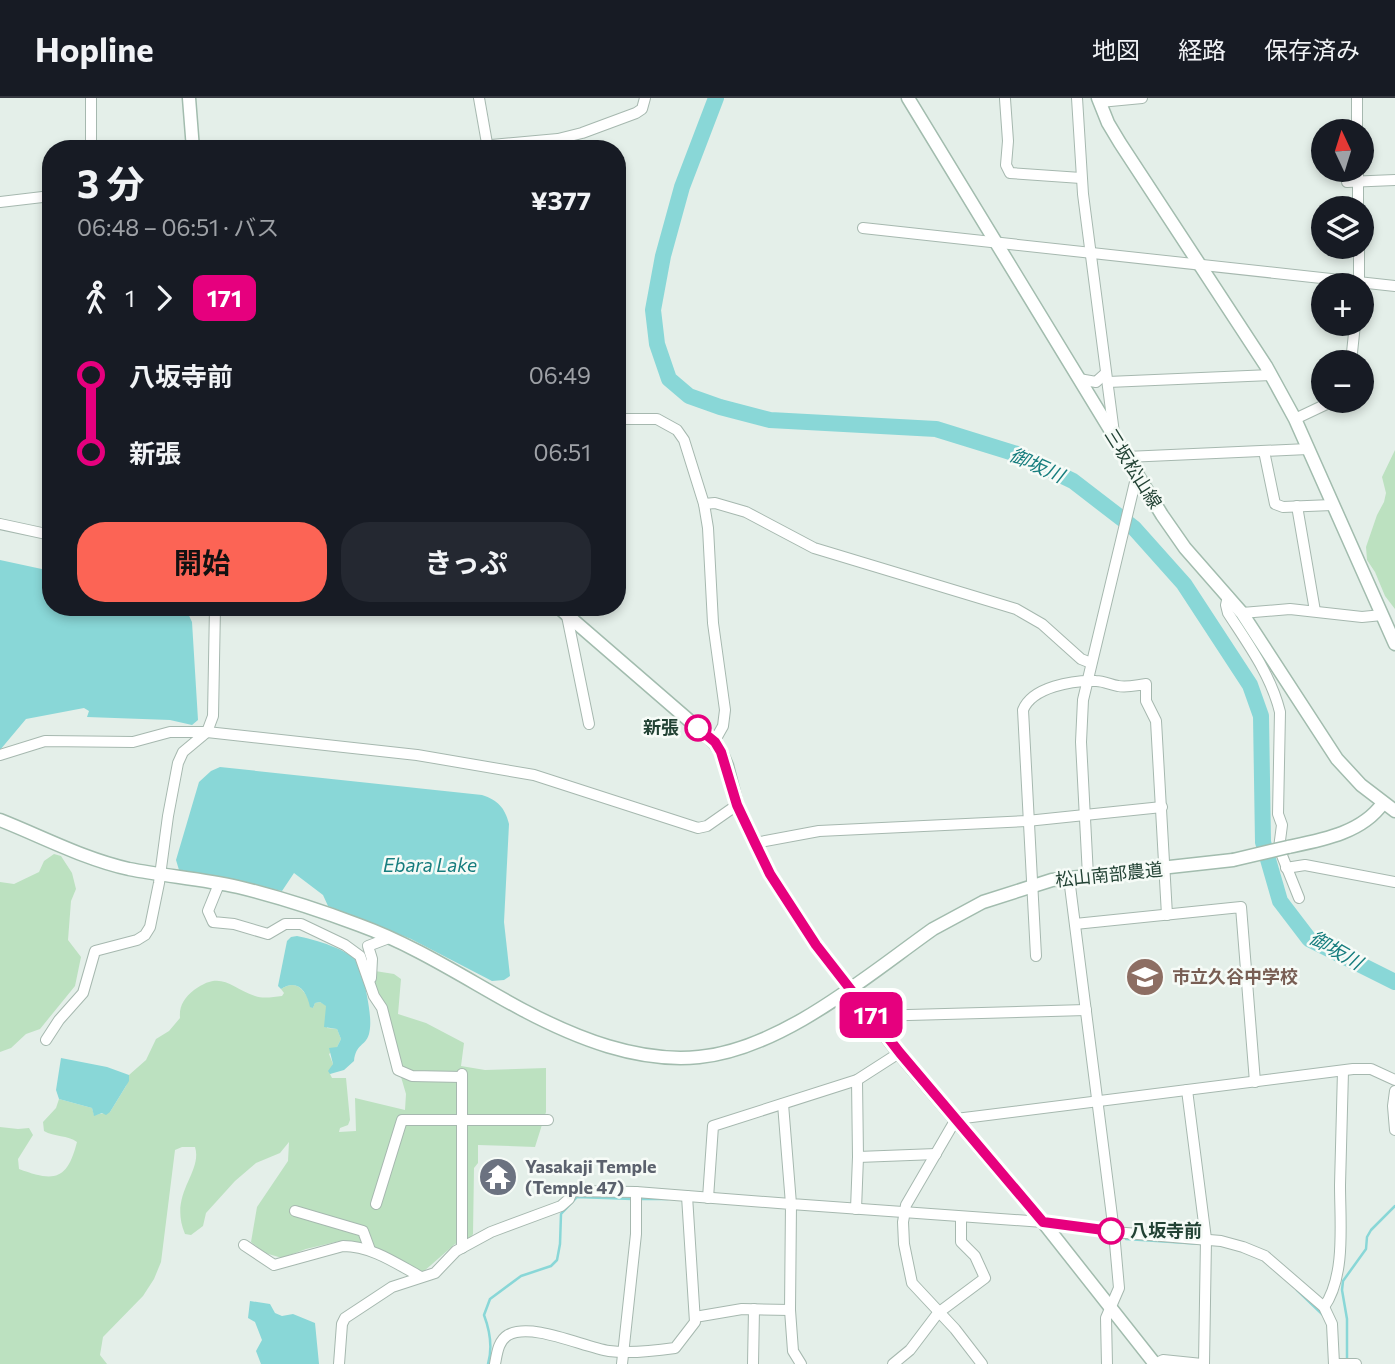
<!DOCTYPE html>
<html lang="ja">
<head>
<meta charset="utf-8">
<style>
	:root { --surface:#171b24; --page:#242831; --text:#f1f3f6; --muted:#9ea1a6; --line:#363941; --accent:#fc6455 }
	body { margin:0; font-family:Commissioner,"Noto Sans JP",sans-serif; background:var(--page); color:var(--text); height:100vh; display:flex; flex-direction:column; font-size:26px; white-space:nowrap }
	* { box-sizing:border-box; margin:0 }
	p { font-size:23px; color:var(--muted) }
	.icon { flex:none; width:38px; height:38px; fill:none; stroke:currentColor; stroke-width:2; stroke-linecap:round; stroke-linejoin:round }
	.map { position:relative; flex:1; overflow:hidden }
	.panel { position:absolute; left:42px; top:42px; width:584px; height:476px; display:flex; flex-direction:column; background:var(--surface); border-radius:28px; box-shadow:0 4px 10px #0003 }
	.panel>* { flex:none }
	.badge { padding:0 14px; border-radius:10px; font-size:24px; line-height:46px }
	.needle { width:46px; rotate:356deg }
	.controls { position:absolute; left:1311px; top:21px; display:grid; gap:14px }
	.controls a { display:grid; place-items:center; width:63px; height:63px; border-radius:50%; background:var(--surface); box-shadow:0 4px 10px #0003; font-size:35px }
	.map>.badge { position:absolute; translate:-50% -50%; box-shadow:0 0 0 4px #fff }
	.legs { display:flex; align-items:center; gap:10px; height:77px; padding:0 35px; font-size:23px }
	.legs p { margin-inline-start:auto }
	.overview { display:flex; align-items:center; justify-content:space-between; height:119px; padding:0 35px }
	h1 { font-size:38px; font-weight:700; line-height:52px }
	.action { display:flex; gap:14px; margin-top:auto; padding:14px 35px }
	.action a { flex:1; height:80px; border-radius:28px; background:var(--accent); color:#111; font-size:28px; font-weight:700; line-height:80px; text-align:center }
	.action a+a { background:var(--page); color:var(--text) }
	ul { padding:0 35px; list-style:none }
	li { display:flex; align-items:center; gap:24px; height:77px; font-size:26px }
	li i { display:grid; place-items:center; width:10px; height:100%; margin:0 9px; background:currentColor }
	li i::after { content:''; width:18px; height:18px; margin:-9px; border:5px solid; border-radius:50%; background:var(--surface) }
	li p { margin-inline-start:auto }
	li:first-child i { background:linear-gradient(#0000 50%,currentColor 0) }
	li:last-child i { background:linear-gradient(currentColor 50%,#0000 0) }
	header { display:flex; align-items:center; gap:42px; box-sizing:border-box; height:98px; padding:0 35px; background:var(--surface); border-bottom:2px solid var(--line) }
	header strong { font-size:33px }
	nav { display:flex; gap:38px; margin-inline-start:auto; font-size:24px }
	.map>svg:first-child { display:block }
	.green { fill:#bce1c0 }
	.water { fill:#89d7d7 }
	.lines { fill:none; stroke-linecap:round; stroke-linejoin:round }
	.stream { stroke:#89d7d7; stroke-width:2.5 }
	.river { stroke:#89d7d7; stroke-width:16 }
	.street-casing { stroke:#a6b8af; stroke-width:12 }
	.secondary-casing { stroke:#a2bcae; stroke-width:15 }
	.street { stroke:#fff; stroke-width:10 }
	.secondary { stroke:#fff; stroke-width:12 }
	.secondary-bridge-casing { stroke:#a2bcae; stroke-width:15; stroke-linecap:butt }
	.secondary-bridge { stroke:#fff; stroke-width:12 }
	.line-1-casing { stroke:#fff; stroke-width:16 }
	.line-1 { stroke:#e6007e; stroke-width:10 }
	.stop-1-dot { fill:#fff; stroke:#e6007e; stroke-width:3.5 }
	.labels { text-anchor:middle; stroke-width:5; stroke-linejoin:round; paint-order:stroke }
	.street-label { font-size:18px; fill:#224234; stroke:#f6fbf7 }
	.stop-label { font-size:18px; font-weight:bold; fill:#224234; stroke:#f6fbf7; text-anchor:end }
	.education-label { font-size:18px; font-weight:bold; fill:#785e54; stroke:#f6fbf7; text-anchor:start }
	.worship-label { font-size:18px; font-weight:bold; fill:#5b616d; stroke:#f6fbf7; text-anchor:start }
	.water-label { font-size:19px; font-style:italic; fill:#167d7e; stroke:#f6fbf7 }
</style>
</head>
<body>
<header>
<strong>Hopline</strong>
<nav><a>地図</a><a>経路</a><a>保存済み</a></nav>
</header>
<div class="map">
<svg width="1395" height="1266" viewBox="0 0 1395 1266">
	<rect width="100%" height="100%" fill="#e4efe9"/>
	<g class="green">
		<polygon points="1395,352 1395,511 1385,498 1375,474 1367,462 1366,449 1377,417 1384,404 1386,395 1382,379"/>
		<polygon points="54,756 61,758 72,775 76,791 71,803 68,842 81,859 75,888 40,931 26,936 11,950 0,954 0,784 14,786 39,774 44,763"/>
		<path d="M375,873L394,876L401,881L398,916L426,925L464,945L461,968L485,972L546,970V1014L535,1049L478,1047V1065L474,1070L473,1136L470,1140L455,1146L423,1174L356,1144L340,1143L306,1151L282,1160L265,1155L251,1144L257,1109L288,1063L289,1044L280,1055L256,1065L235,1083L206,1115L203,1128L191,1137L185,1136C168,1096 203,1075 195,1049H182L175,1052L161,1164L154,1181L143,1198L103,1239L100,1257L107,1266H0V1029L18,1031L29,1030L33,1037L18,1061L19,1071C54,1084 67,1083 77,1044C68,1037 54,1039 44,1033L43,1024L56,1010L59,1001L92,1010L94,1017L110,1014L126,988L129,977L146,962L156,941L169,933L180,920C179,908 184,900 194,892C221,872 230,889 255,898C263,901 273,899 282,898L284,895L281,891C299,879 306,896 313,910L315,905L320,904L327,908V930L337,931L341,941L337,949L329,956L333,966L330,976L332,980H346L350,1022L348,1027L340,1030L339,1034L356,1033L355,1000L405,1012L406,996L375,890Z"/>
	</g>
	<g class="water">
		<polygon points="0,462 51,473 51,509 185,509 192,524 198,622 192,627 170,622 87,619 89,613 84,610 26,621 0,652"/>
		<path d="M220,669L482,697C498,702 505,710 509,726L504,824L510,878L504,882L492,883L411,841L328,808L323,797L294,775L282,793L179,772L176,762L199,684L211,673Z"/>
		<path d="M297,838C313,841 352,852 359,866C364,876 365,888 367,898C369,909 372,925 369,936C365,949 356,945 354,963L344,972L330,976L328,973L333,966L329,950L337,949L341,941L337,931L324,929L326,908L320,904L315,905L313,910L310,909C307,893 297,880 281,891L278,888L287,843L291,839Z"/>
		<polygon points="61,960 107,969 129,977 129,983 110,1014 106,1017 102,1015 94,1018 92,1010 59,1001 56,992"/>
		<polygon points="250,1203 270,1206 275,1215 282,1218 293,1216 315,1225 319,1266 261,1266 256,1253 262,1242 255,1224 248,1220"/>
	</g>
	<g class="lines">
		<g class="stream">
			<polyline points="640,1101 668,1101"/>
			<polyline points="1126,1141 1202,1146"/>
			<polyline points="1297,1192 1323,1217"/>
			<polyline points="1347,1263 1347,1221 1342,1192 1343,1183 1366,1151 1367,1139 1371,1132 1395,1108"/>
			<path d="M488,1266C493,1249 490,1233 484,1217L490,1201L521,1178L551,1168L557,1162L560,1146L561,1116L577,1099L632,1101"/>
		</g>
		<polyline class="river" points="716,0 682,89 663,158 653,212 657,246 669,281 689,298 720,309 770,322 936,331 1017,356 1073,383 1134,430 1184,486 1250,587 1261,618 1263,744 1280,803 1309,841 1395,884"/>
		<defs>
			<g id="street">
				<polyline points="479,0 488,51"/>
				<polyline points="1077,0 1083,96 1114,335"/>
				<polyline points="1357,0 1357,33"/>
				<polyline points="1005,1 1008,43 1006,67 1010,75 1081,80"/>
				<polyline points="1100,4 1142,0"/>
				<polyline points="91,51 91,0"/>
				<polyline points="448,51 558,41 582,35 636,15 642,11 645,0"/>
				<polyline points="1358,72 1358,110"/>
				<polyline points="1347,84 1395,82"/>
				<polyline points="0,104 51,98"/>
				<polyline points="863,130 1395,188"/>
				<polyline points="1359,149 1359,187"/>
				<polyline points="1351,264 1355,226"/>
				<polyline points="1079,281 1096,284 1106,275"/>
				<polyline points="1108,284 1271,277"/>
				<polyline points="618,321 657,321 677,332 684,342 704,406 708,430 713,525 725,612 723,628 714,644"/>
				<polyline points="1295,321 1333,303"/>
				<polyline points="1264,353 1275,406 1283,409 1332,407"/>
				<polyline points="1126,359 1308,351"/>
				<polyline points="704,406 715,405 746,414 814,450 1016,511 1042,526 1081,561 1091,565"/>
				<polyline points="1297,408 1315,513"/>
				<polyline points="0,426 51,437"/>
				<path d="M1228,498L1226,507L1228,515C1248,546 1271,577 1280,614L1278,716L1282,727L1279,750L1299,800"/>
				<polyline points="566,513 589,626"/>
				<polyline points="1242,515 1290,511 1362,519 1382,517"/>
				<polyline points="0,657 45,643 133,644 170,634 207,634 417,657 534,677 698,730 707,728 737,707"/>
				<polyline points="755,745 819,733 1027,723 1162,709"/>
				<polyline points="1286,770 1305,767 1395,784"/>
				<polyline points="1088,778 1081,644 1083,602 1137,376"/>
				<polyline points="1069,780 1114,1134 1119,1190 1106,1220 1107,1266"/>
				<polyline points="219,786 208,813 213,824 234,826 268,836 285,826 301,826 345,847 360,858 374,898 382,910 398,972 412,978 462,979"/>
				<polyline points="1075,826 1241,809 1255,984"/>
				<path d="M1036,858L1023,612C1032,589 1073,582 1096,583C1104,583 1111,587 1118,588C1127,590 1137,587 1146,586V603L1156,623L1167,817"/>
				<polyline points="371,880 372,861 368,848 389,840"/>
				<polyline points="872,918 1086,912"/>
				<polyline points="46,942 59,922 83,895 95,853 137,842 145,837 150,829 159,785 168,718 178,665 183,654 207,634 213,618 215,509"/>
				<polyline points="1187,992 1206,1141 1204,1266"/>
				<polyline points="1395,993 1393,1008 1395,1032"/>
				<polyline points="783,1006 791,1106 1043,1124 1114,1134 1221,1143 1243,1149 1265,1158 1324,1209 1332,1226 1334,1266"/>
				<polyline points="858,1059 936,1056"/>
				<polyline points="708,1100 713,1028 857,982 899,955"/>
				<polyline points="376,1106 402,1022 548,1022"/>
				<polyline points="856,1111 858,1059 857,982"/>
				<polyline points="295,1113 363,1133 370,1152"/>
				<path d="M244,1147L274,1167L343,1148C372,1148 397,1166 421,1179"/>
				<polyline points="462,1150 462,976"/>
				<path d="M1324,1209C1346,1178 1340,1124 1340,1087C1341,1049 1342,1011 1343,973"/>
				<polyline points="695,1219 742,1211 790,1212"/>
				<polyline points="339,1266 342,1226 345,1220 392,1189 435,1175 456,1153 491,1134 561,1108 569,1101 572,1093 636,1094 791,1106 790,1212 793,1253 801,1266"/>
				<path d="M495,1266C497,1256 498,1243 508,1237C532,1224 583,1249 609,1253C630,1256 654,1253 675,1250L695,1224L687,1098"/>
				<polyline points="622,1266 636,1136 636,1094"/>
				<polyline points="753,1266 754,1211"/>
				<polyline points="893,1266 910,1252 938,1215 985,1180 975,1158 961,1144 961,1119"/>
				<polyline points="982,1266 955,1231 912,1185 904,1146 903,1124 906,1107 956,1021 1353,971 1371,971 1395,982"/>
				<polyline points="1155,1266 1163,1262 1202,1266"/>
				<polyline points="1337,1266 1356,1266"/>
			</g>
			<g id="secondary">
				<polyline points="189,0 193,51"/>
				<polyline points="908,0 1162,417 1185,450 1242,515 1337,661 1361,687 1395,713"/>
				<polyline points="1098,0 1108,25 1120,45 1266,268 1295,321 1395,546"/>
				<polyline points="558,509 714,644 721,654 727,668 737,707 755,745 770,776 816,847 899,955 1043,1124 1155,1266"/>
				<path d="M0,722C43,739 84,761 129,771C165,778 202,781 238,789C279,799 319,812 359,827C417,848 469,883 523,912C576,940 638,965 699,959C782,951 868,877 933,831L983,804L1052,782L1233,762"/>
				<path d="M1288,749C1322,742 1362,735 1383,705"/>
			</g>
		</defs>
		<use href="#street" class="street-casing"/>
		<use href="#secondary" class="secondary-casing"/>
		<use href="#street" class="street"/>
		<use href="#secondary" class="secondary"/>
		<defs>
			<polyline id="secondary-bridge" points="1233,762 1288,749"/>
		</defs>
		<use href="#secondary-bridge" class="secondary-bridge-casing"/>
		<use href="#secondary-bridge" class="secondary-bridge"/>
	</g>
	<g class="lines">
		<defs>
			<polyline id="line-1" points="698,630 715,644 721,654 737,707 755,745 770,776 816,847 900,955 1043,1124 1111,1133"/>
		</defs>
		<use href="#line-1" class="line-1-casing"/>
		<use href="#line-1" class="line-1"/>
	</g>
	<defs>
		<symbol id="school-disc" viewBox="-11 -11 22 22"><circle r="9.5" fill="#8d6e63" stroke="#f6fbf7"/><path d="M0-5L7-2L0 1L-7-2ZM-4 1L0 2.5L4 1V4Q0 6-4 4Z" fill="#fff"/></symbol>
		<symbol id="temple-disc" viewBox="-11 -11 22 22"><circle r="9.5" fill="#6b7280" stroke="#f6fbf7"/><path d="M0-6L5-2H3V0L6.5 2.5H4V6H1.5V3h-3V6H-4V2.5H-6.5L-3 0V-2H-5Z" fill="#fff"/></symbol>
	</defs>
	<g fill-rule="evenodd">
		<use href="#school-disc" x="1123" y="857" width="44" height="44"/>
		<use href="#temple-disc" x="476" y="1057" width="44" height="44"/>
	</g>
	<g class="stop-1-dot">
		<circle cx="698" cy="630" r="12"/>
		<circle cx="1111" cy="1133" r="12"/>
	</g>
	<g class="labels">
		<g class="street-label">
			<text transform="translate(1133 371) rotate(58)" y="6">三坂松山線</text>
			<text transform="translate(1109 777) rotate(-6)" y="6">松山南部農道</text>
		</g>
		<g class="stop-label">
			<text x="679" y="636">新張</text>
			<text x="1130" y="1139" text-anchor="start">八坂寺前</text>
		</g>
		<g class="education-label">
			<text x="1172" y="885">市立久谷中学校</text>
		</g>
		<g class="worship-label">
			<text x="525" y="1075">Yasakaji Temple<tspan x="525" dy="21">(Temple 47)</tspan></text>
		</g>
		<g class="water-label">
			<text transform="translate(1037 367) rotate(24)" y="7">御坂川</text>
			<text x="430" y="774">Ebara Lake</text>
			<text transform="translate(1336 852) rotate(30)" y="7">御坂川</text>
		</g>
	</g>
</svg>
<div class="controls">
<a><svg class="needle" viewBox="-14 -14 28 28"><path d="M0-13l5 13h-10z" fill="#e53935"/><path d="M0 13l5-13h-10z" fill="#9ea1a6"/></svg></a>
<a><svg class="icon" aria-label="layers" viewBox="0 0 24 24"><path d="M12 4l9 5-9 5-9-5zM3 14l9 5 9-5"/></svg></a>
<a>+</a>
<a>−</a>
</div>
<b class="badge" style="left:871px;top:917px;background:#e6007e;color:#fff">171</b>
<section class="panel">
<div class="overview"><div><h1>3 分</h1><p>06:48 – 06:51 · バス</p></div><b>¥377</b></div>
<div class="legs"><svg class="icon" aria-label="walk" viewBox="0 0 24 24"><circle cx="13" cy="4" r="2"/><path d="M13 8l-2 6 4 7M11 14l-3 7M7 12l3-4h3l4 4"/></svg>1<svg class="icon" aria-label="forward" viewBox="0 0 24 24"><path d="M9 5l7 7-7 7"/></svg><b class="badge" style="background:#e6007e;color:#fff">171</b></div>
<ul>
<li><i style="color:#e6007e"></i><b>八坂寺前</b><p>06:49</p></li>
<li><i style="color:#e6007e"></i><b>新張</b><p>06:51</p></li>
</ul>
<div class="action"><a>開始</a><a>きっぷ</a></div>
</section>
</div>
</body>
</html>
